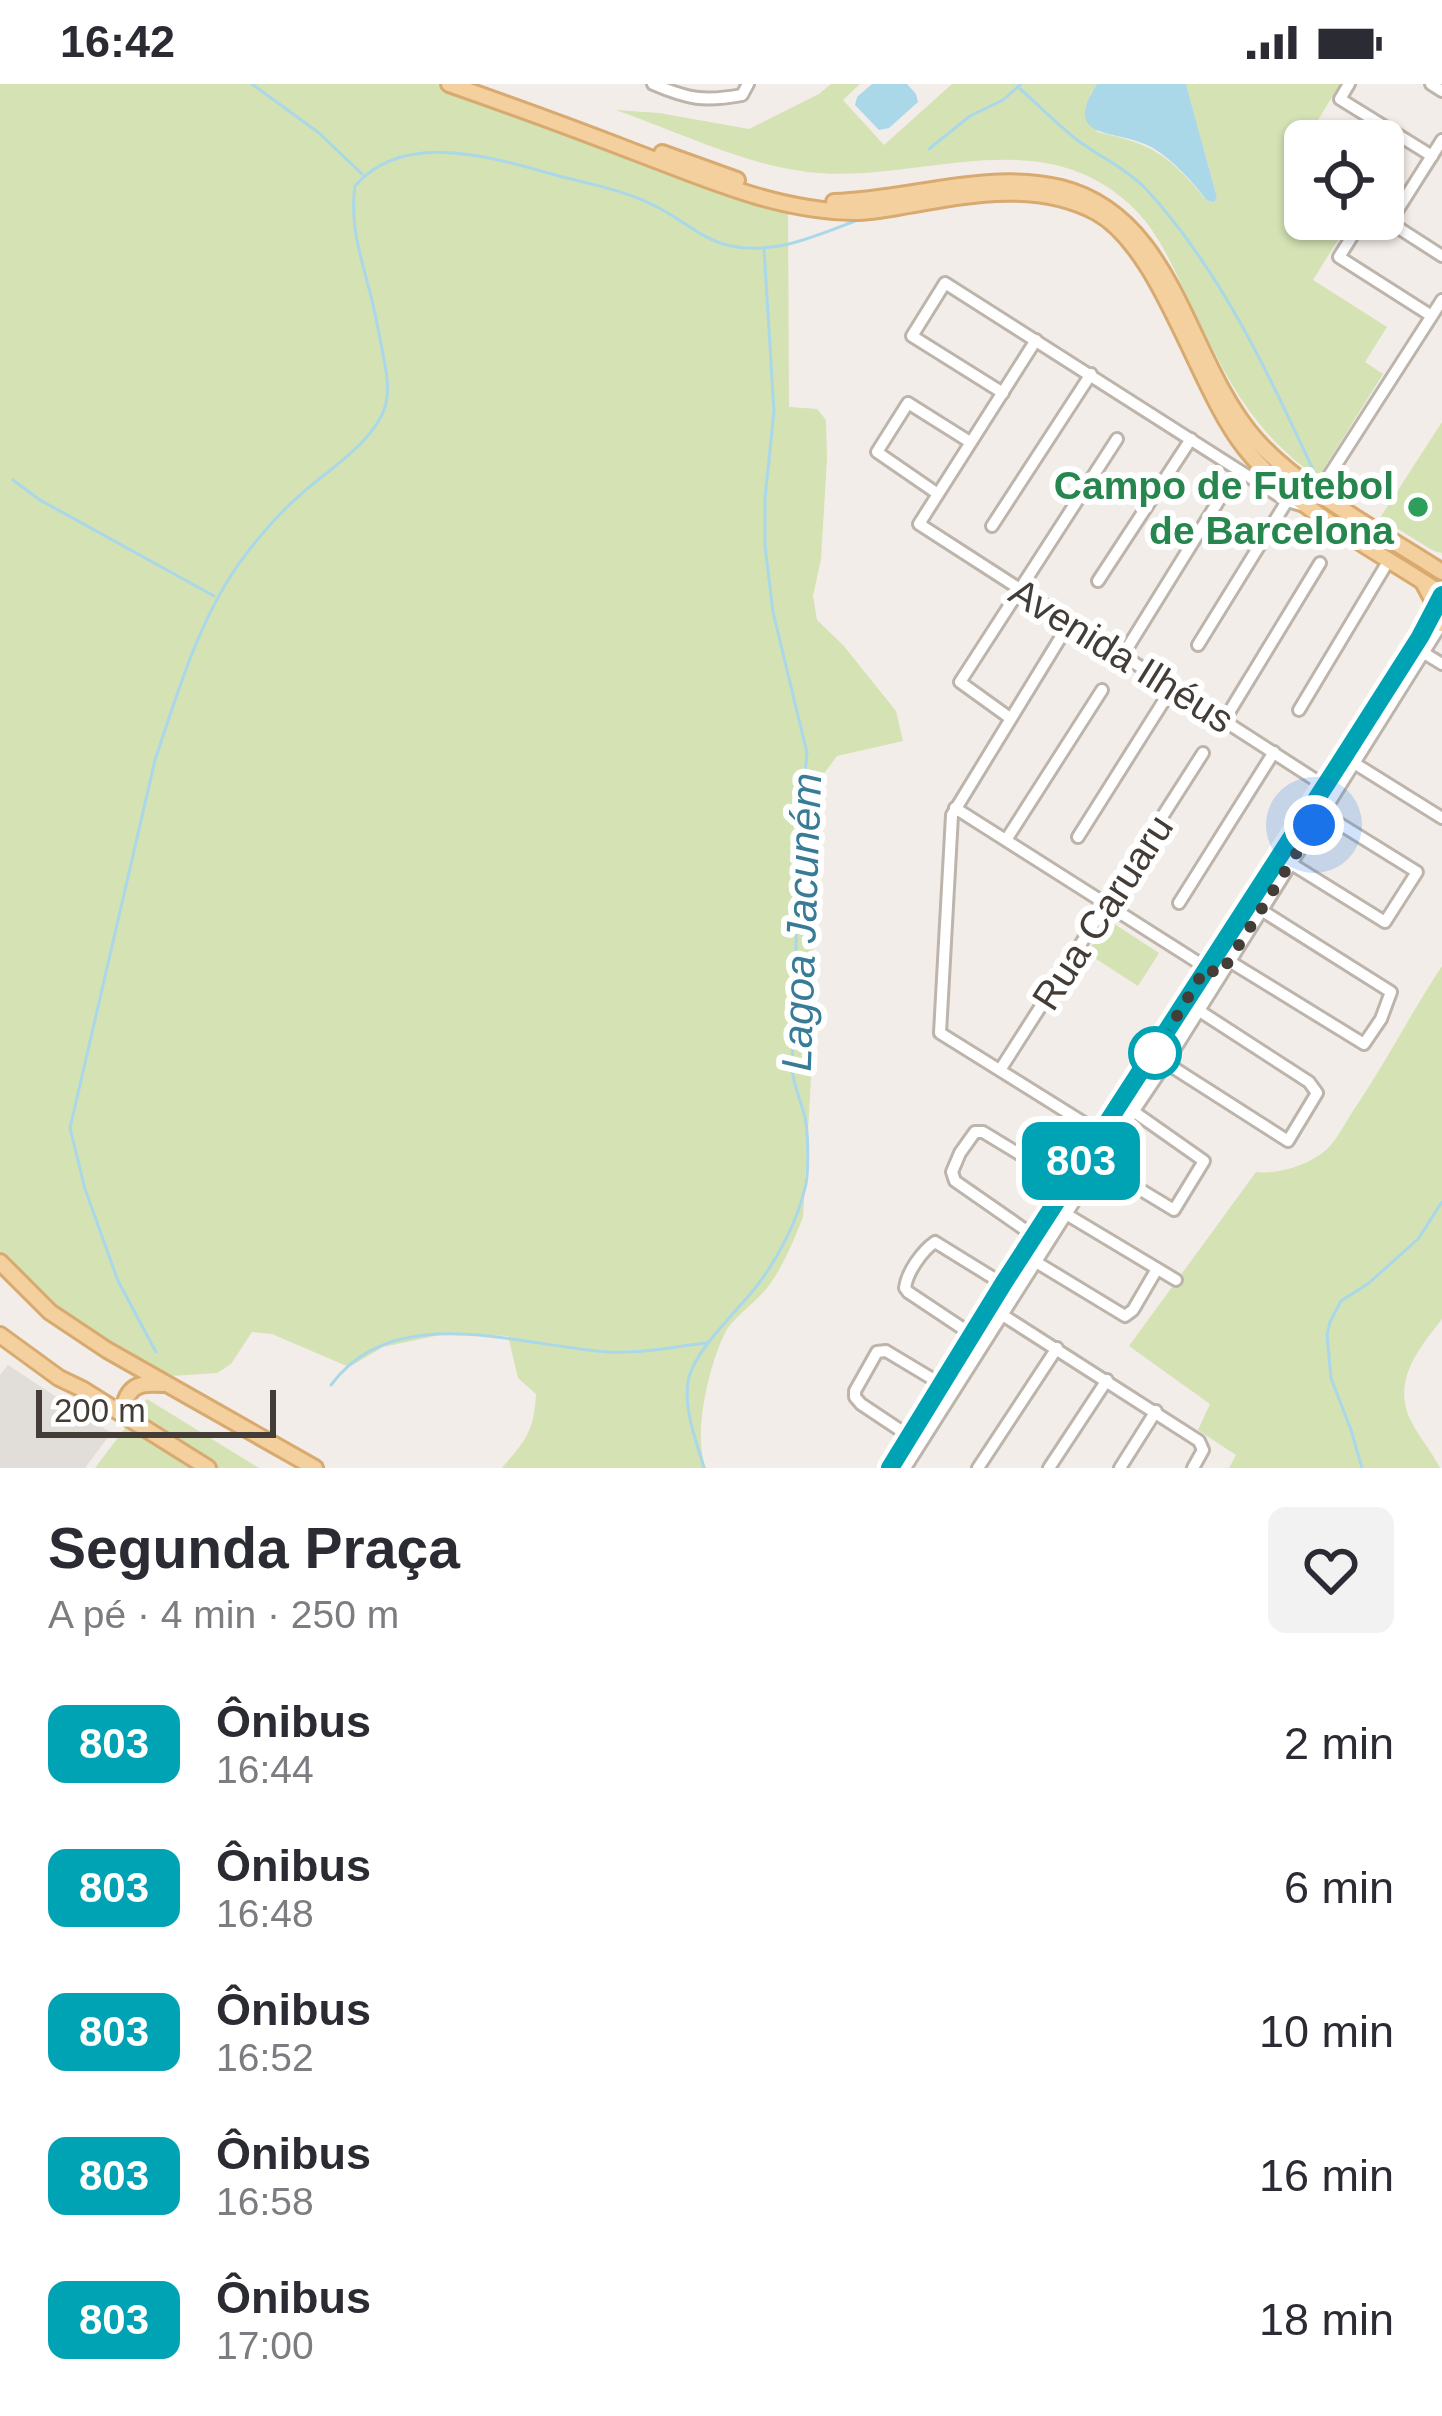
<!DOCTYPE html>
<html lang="pt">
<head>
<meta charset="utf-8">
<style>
	:root { --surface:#fff; --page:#f2f2f3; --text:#2b2b33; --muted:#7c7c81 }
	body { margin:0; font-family:Arial,sans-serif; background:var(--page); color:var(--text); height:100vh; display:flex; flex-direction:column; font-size:45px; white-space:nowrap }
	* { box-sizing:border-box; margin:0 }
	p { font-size:39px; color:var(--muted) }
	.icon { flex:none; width:66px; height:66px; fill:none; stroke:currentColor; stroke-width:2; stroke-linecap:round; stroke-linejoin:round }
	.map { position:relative; height:1384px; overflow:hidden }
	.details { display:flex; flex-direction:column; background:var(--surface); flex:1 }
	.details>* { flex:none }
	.badge { padding:0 24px; border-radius:18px; font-size:42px; line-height:78px }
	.fabs { position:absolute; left:1284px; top:36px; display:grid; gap:24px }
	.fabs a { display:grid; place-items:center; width:120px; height:120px; border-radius:18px; background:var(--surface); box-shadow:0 3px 9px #0004; font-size:60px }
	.scale { position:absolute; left:36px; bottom:30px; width:240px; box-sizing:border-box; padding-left:12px; border:6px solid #443d37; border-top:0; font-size:33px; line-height:42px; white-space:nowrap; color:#443d37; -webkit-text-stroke:9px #fff; paint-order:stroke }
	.you { position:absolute; width:60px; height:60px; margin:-30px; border:9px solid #fff; border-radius:50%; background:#1a73e8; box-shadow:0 0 0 18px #1a73e833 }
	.map>.badge { position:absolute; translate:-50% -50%; box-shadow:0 0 0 6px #fff }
	.round { display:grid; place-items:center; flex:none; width:126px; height:126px; border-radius:18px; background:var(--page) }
	.overview { display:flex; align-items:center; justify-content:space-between; height:204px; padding:0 48px }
	h1 { font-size:57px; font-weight:700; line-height:90px }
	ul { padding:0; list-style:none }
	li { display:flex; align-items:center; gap:36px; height:144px; padding:0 48px }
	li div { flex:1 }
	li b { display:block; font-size:45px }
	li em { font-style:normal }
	li .badge { min-width:132px; font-weight:700; text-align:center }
	.status { display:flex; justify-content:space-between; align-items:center; height:84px; padding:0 60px; background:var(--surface); direction:ltr }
	.status svg { height:33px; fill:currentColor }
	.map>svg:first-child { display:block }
	.industrial { fill:#e1ddd9 }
	.green { fill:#d4e2b4 }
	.water { fill:#aad8e9 }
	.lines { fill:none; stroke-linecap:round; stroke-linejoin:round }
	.stream { stroke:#aad8e9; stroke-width:3 }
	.minor-casing { stroke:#bdb4ab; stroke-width:16 }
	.major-casing { stroke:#d8aa70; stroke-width:20 }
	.minor { stroke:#fff; stroke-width:10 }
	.major { stroke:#f4d09e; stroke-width:14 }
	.line-casing { stroke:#fff; stroke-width:27 }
	.line { stroke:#00a3b4; stroke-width:18 }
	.walk { stroke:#443d37; stroke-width:12; stroke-dasharray:0 21.6 }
	.leisure-dot { fill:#2e9e5b; stroke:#fff; stroke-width:4.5 }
	.stop-dot { fill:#fff; stroke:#00a3b4; stroke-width:6 }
	.labels { text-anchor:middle; stroke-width:12; stroke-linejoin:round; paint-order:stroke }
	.leisure-label { font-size:39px; font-weight:bold; fill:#27864d; stroke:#fff; text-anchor:end }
	.street-label { font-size:39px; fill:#443d37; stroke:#fff }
	.water-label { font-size:42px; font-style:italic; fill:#377b97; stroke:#fff }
</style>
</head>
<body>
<div class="status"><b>16:42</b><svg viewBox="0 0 49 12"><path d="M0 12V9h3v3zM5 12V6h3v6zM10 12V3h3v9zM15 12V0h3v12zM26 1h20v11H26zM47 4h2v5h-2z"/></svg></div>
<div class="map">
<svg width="1442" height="1384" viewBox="0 0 1442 1384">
	<rect width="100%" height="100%" fill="#f2ede8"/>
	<polygon class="industrial" points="8,1281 111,1349 85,1384 0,1384 0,1291"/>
	<g class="green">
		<path d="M0,0H437L678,90L788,125L789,323L817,325L826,336L827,375L821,475L813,512L817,536L843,561L896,627L903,657L837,672L825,688L812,820L815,925L803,1133C794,1156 784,1180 770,1200C760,1215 732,1235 726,1247C709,1280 692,1351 706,1384H502C526,1356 534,1347 536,1310L518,1294L508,1252L449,1249L383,1263L349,1283L272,1250L252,1248L231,1280L217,1289L139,1294L95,1267L37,1223L0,1190Z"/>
		<path d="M831,0H860L843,16L884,61L952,0H1097L1090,11L1097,48C1154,60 1170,72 1207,117L1214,118L1217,114L1213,99L1186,0H1340L1318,36L1351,57H1305V135H1351L1313,196L1387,243L1365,278L1383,290L1318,394C1246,343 1223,286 1186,210C1170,177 1156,143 1127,118C1035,36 915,101 808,88C742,80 679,48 616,26L659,29L749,45L819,10Z"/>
		<polygon points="1442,338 1442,469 1434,467 1380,434"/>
		<polygon points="1108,836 1159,869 1138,902 1087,869"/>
		<path d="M1442,882V1235C1420,1263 1393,1295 1409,1333C1417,1351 1431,1366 1440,1384H1229L1236,1371L1198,1346L1210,1320L1129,1262L1256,1088C1277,1091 1309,1081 1326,1066C1337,1056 1345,1039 1353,1027C1385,980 1411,929 1442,882Z"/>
		<polygon points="147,1315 259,1384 95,1384"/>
	</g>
	<g class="water">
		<polygon points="872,0 907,0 916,10 918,18 889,44 879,46 855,21 857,13"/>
		<path d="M1097,0H1186L1213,99L1217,114L1214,118L1207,117C1193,98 1174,77 1153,64C1120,44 1059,59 1097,0Z"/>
	</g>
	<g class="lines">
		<g class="stream">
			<polyline points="252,0 319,49 362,90"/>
			<path d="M1018,3C1039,21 1058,42 1080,58C1102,74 1128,86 1147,106C1221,187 1270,292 1315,390"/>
			<polyline points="929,65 970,32 1003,16 1021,0"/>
			<polyline points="13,396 40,416 214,512"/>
			<path d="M156,1268L118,1197L85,1105L70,1044L155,676C177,611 198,538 238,481C256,456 275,433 299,412C325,388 378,356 386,319C390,302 385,281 382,265C378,244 374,222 368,201C359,167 350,138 355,102C406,43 500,76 563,93C595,101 630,108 659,124C684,137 703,156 731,162C774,171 816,152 855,137"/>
			<path d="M331,1301C394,1215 520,1262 608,1268C640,1270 676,1262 708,1259"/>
			<path d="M704,1384C696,1356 682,1322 689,1293C697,1264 737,1227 756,1203C777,1176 797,1138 805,1104C809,1091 808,1052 806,1039C803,1020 794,1005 792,985L800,741L807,669L773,528L765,462V414L774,327L764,165"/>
			<polyline points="1362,1384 1351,1346 1331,1294 1327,1251 1330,1238 1341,1217 1369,1199 1418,1155 1442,1118"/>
		</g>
		<defs>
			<g id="minor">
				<path d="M653,0C688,15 704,18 742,11L748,0"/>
				<polyline points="1349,0 1340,15 1432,72"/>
				<polyline points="1431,0 1442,7"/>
				<polyline points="1383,134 1442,172"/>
				<polyline points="1363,135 1339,173 1430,231"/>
				<polyline points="1390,138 1442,56"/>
				<polyline points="1036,256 919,440 1325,702"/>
				<polyline points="1003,309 912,252 945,199 1287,417 1301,421"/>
				<polyline points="938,410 877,368 908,319 970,358"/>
				<polyline points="1314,415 1442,216"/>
				<polyline points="992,442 1091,290"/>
				<polyline points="1098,497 1191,355"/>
				<polyline points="1070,538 952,731 940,949 1105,1052"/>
				<polyline points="1198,561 1287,417"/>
				<polyline points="1424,569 1442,580"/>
				<polyline points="1123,571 1219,416"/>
				<polyline points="1299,626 1389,476"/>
				<polyline points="1010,634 960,598 1117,355"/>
				<polyline points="1225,635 1320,479"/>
				<polyline points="1354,679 1442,734"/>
				<polyline points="955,724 1210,886"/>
				<polyline points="1078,753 1172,604"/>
				<polyline points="1006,756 1102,606"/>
				<polyline points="1290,779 1385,838 1417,788 1322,729"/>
				<polyline points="1179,819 1274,668"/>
				<polyline points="1229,877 1364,960 1381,935 1391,908 1261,826"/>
				<polyline points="1166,979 1288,1057 1317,1009 1309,998 1198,926"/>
				<polyline points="1000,986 1203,669"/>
				<polyline points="1098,1080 1174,1126 1204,1077 1133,1027"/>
				<polyline points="1066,1130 1176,1196"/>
				<polyline points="1034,1152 955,1097 952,1088 960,1069 975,1048 983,1048 1067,1099"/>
				<polyline points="1036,1178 1125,1232 1133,1226 1157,1185"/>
				<polyline points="1001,1230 1199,1357 1203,1366 1193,1384"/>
				<path d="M971,1250L908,1208L905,1204C907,1188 922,1167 935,1158L1003,1200"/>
				<polyline points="909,1352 861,1320 855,1313 855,1307 877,1268 886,1267 941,1300"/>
				<polyline points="890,1384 1003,1200 1099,1049 1154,970 1206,883 1306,733 1420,553 1442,511"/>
				<polyline points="905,1384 1098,1080 1166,979 1442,539"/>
				<polyline points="978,1384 1057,1264"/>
				<polyline points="1049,1384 1107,1296"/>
				<polyline points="1120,1384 1156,1327"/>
			</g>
			<g id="major">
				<path d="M449,0C512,22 575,45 637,69C709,96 777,127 855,128C873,128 891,124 909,121C971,110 1038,97 1096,128C1162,164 1196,302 1245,364C1292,424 1379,468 1442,510"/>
				<polyline points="662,69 737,96"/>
				<path d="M834,118C910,116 986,86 1061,104C1176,133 1186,277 1256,356C1302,407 1384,450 1442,488"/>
				<polyline points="1424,500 1432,515 1433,529"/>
				<polyline points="1441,540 1442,539"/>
				<polyline points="0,1178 50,1228 107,1266 315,1384"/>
				<polyline points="0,1251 59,1294 82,1305 208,1384"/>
				<path d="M135,1336L128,1328L125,1318C131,1299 145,1299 163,1300"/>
			</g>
		</defs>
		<use href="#minor" class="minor-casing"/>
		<use href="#major" class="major-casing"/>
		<use href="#minor" class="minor"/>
		<use href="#major" class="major"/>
	</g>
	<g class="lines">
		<defs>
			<polyline id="line" points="890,1384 1003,1200 1343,674 1420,553 1442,511"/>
		</defs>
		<use href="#line" class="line-casing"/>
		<use href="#line" class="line"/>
		<polyline class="walk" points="1155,969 1206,883 1219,891 1229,877 1314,741"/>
	</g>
	<circle class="leisure-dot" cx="1418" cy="423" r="12"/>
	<circle class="stop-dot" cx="1155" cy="969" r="24"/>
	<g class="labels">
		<g class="leisure-label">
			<text x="1394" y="415">Campo de Futebol<tspan x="1394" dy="45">de Barcelona</tspan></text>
		</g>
		<g class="street-label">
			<text transform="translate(1122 571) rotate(32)" y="14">Avenida Ilhéus</text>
			<text transform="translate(1102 828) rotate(-57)" y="14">Rua Caruaru</text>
		</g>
		<g class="water-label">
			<text transform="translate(801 838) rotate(-88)" y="15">Lagoa Jacuném</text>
		</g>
	</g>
</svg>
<div class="fabs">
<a><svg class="icon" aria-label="locate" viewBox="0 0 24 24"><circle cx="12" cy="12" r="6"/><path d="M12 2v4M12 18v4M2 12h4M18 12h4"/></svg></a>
</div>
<div class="scale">200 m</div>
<div class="you" style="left:1314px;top:741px"></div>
<b class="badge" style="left:1081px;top:1077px;background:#00a3b4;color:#fff">803</b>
</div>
<section class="details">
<div class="overview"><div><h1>Segunda Praça</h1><p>A pé · 4 min · 250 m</p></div><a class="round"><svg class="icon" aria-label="heart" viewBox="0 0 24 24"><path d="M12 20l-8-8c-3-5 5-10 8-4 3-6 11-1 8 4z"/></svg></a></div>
<ul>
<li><span class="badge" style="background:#00a3b4;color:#fff">803</span><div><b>Ônibus</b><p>16:44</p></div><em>2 min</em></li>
<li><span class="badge" style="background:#00a3b4;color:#fff">803</span><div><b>Ônibus</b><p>16:48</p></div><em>6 min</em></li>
<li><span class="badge" style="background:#00a3b4;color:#fff">803</span><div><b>Ônibus</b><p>16:52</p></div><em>10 min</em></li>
<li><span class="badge" style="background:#00a3b4;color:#fff">803</span><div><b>Ônibus</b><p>16:58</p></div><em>16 min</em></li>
<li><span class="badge" style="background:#00a3b4;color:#fff">803</span><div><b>Ônibus</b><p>17:00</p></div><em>18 min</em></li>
</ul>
</section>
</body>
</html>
